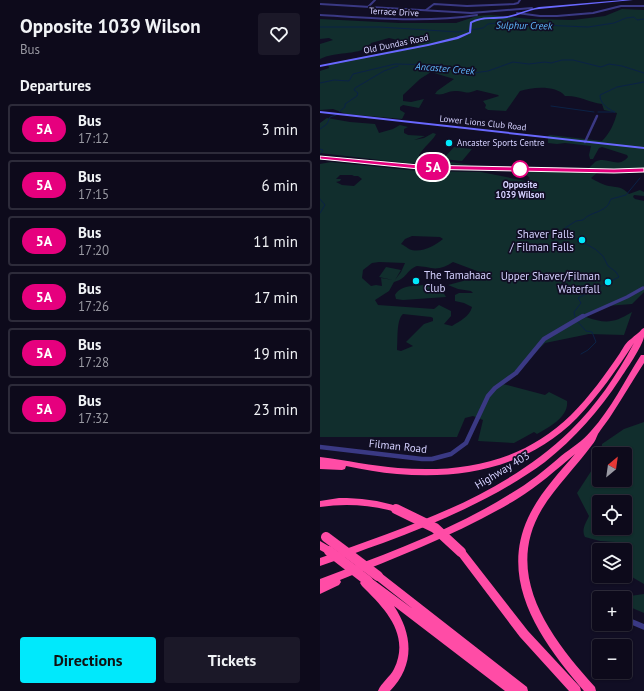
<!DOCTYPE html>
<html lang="en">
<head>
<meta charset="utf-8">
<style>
	:root { --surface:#0d0a1b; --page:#1b1828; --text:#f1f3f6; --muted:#9a9aa3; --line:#2d2b3a; --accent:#00e9fc }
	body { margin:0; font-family:"PT Sans",sans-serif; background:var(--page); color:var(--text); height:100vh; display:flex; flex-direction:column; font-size:15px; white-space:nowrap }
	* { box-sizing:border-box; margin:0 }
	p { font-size:13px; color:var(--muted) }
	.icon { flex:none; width:22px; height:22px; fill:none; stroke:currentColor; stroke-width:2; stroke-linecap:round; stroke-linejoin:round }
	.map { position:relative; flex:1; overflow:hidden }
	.details { display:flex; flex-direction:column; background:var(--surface); width:320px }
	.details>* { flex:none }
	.badge { padding:0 8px; border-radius:13px; font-size:14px; line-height:26px }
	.needle { width:26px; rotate:29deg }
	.tools { position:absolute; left:272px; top:447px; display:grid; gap:8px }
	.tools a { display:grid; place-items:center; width:40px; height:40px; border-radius:4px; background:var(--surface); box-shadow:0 1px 3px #0004,0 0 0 1px var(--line); font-size:20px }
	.map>.badge { position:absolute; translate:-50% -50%; box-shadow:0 0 0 2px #fff }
	h2 { padding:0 20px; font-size:15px; line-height:36px }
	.round { display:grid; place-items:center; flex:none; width:42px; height:42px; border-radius:4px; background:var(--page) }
	.summary { display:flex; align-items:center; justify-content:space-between; height:68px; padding:0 20px }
	h1 { font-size:19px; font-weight:700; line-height:30px }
	.action { display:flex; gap:8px; margin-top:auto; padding:8px 20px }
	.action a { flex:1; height:46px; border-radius:4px; background:var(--accent); color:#111; font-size:16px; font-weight:700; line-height:46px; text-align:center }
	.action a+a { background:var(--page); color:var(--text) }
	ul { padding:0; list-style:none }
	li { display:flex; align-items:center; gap:12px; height:50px; margin:0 8px 6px; padding:0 12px; border:2px solid var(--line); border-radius:4px }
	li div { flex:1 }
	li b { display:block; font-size:15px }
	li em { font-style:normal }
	li .badge { min-width:44px; font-weight:700; text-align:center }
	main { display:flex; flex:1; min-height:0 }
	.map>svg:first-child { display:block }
	.green { fill:#112e2d; fill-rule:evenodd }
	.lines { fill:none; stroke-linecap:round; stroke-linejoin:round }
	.stream { stroke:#0b2246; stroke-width:1 }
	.street-far4 { stroke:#3a3984; stroke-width:2 }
	.street-far3 { stroke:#3a3984; stroke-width:2.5 }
	.street-far2 { stroke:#3a3984; stroke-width:3.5 }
	.street-far1 { stroke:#3a3984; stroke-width:4.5 }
	.street { stroke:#3a3984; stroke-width:5.5 }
	.secondary { fill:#6968ff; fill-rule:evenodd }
	.highway { fill:#ff4ca6; fill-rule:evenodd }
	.highway-bridge { stroke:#ff4ca6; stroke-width:10 }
	.line { fill:#e6007e; stroke:#fff }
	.poi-dot { fill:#00e9fc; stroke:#110e24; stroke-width:1.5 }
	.stop-dot { fill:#fff; stroke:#e6007e; stroke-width:2 }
	.labels { text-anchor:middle; stroke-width:3.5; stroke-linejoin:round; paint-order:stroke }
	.far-street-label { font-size:9px; fill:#d5d1ff; stroke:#110e24 }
	.far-poi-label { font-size:9px; fill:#d5d1ff; stroke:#110e24; text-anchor:start }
	.far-stop-label { font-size:9px; font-weight:bold; fill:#d5d1ff; stroke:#110e24 }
	.far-water-label { font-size:10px; font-style:italic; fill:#5fb9ff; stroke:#110e24 }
	.poi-label { font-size:11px; fill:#d5d1ff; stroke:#110e24; text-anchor:end }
	.street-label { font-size:11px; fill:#d5d1ff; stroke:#110e24 }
</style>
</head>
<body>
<main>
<section class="details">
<div class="summary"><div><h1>Opposite 1039 Wilson</h1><p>Bus</p></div><a class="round"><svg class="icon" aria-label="heart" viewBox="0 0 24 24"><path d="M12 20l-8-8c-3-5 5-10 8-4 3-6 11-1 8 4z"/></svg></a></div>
<h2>Departures</h2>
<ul>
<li><span class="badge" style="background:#e6007e;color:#fff">5A</span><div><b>Bus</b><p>17:12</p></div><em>3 min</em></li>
<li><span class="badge" style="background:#e6007e;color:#fff">5A</span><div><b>Bus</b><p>17:15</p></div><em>6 min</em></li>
<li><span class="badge" style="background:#e6007e;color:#fff">5A</span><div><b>Bus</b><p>17:20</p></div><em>11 min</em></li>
<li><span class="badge" style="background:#e6007e;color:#fff">5A</span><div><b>Bus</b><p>17:26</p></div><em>17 min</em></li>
<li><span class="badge" style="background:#e6007e;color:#fff">5A</span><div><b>Bus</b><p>17:28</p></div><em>19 min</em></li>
<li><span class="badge" style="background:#e6007e;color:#fff">5A</span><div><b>Bus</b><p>17:32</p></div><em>23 min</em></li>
</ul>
<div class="action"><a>Directions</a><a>Tickets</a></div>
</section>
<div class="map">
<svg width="324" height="691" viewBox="0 0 324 691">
	<rect width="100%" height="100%" fill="#110e24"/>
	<g class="green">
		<path d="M302,9L324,10V168L268,169C270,167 273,164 275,162C287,155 297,170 308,157L307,155L282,147L279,148L273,159H270L269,155L271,146L245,143L237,144L228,143V136L230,135L282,141C290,133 294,124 297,113L284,110L282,104C268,102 258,95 245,96C236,85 213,87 200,91L186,111L168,110L165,108L166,105L163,101L179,96L178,95L157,90C144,95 147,91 135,91C127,91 124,96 115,94L117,91L134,79L111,72L100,79L83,95V101L91,102L104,99L99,108L83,105L80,107V110L85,113L82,119L26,114L13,109L0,110V71L9,68L8,64L99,45L69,38L51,43L50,46C35,56 16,51 0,59V44L13,40L9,38L0,39V19L79,23H136L157,16L171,15L210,19L253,20L285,16Z"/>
		<path d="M7,118L30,122L55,124L59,133L73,129L80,125L88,127L84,129V133L88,135L105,136L94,140L104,138L113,133L116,134C114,139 103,148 99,155L100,158L152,165L86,163L0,153V123Z"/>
		<polygon points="134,147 152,149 142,161 123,159"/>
		<path d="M11,162L99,171L161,172L206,181L210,178L204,173L205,171L278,172L271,178C276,181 283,185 289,186C299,188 301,186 309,194L320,190L324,192V196L314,195L313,197L315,199L324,201V292L312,304L286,306L266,317C286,324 294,323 312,312L304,335L269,334L225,343L183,384L225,395L229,392L247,401C249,417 229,427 217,434L214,432L194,443L158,441L163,420L153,416L145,418L137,437H0V164ZM20,175H34L32,176H38L42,179L34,186L22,185L16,182L20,181L21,179H16ZM92,236L120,237L123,239C115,246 100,254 89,249C86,247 84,245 81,244L85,239ZM59,262L85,263L81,272L75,280L81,270L66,267L59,277L73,280L61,278L62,286L56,285L51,286L42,278L43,270L52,263ZM133,262L157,271V272L143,281L128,285L138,289L151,291L153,293H139L135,295V301L144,303L152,307C150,316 140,321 132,326L124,324L131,316V311L119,305L114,309L58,305L55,300L69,291L74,282C87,279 86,270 97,266C100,266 103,267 106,267C117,270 124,268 133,262ZM83,314L111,317L113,318V321L104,324L86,342L93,346L81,351L77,350C78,340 76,320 83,314Z"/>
		<path d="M114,285L120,287L126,297L83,300L76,299L75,295C81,283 103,286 114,285Z"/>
		<path d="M324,422V584L305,573V550H297L295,542L280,541L265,537C261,529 266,523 269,516L257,493L279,459V480H305V454H281L282,444L304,429ZM279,502H305V528H279Z"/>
		<polygon points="281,594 303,597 324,594 324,613 305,605 305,598 290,598"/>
	</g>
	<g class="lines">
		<g class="stream">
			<polyline points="0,27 60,27 138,32 163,28 168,24 177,23 268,27 294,23 306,18 314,17 317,20 324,19"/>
			<polyline points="0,83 14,80 29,81 33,74 75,64 117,65 153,73 168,71 193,62 209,64 225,62 231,63 242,60 253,60 281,67 289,64 302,66 324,73"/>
			<polyline points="231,106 274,112"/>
			<polyline points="19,112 25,107 25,104 37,96 38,93 34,90 35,88 64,71 78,66"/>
			<path d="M278,112H295C288,109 280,104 280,95L297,87L324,82"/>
			<polyline points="0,129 7,124 10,117 16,115"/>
			<polyline points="0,149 3,150 1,153"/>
			<polyline points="0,199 5,205 0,213"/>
			<path d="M255,317L254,312L261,303L258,298L299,277L296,272L288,266L283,256L275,249L246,233L245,228L256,221L263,220C269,213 279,213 286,207C289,205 289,202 291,199L306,195L320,178"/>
			<polyline points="258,322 266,331 272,332 276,342 268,350 261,354"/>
		</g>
		<g class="street-far4">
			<polyline points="0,4 151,13 212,8"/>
			<polyline points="48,7 55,0"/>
			<polyline points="106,10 114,4 147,6 194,4 198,3 200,0"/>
			<polyline points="197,13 220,16 237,16 273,13 301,6 324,6"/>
			<path d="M0,15C52,18 105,23 157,15"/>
		</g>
		<polyline class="street-far3" points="265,142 277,116"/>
		<polyline class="street-far2" points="262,317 307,297 323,288"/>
		<polyline class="street-far1" points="0,447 102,459 112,459 131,454 146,443 168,396 175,388 196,373 224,339 263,316"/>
		<g class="street">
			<polyline points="277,613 279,613"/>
			<polyline points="305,619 324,627"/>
		</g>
		<g class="secondary">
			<path d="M303,0H313L219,9C208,10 198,16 187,18C175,20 164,17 152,23L151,33L138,39L108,46L0,67V65L108,44L136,37L149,32L150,22C162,15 175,18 188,16C198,14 208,9 219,7Z"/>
			<polygon points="0,111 324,147 324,149 0,113"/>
			<polygon points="0,157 99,166 296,170 324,169 324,171 296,172 99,168 0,159"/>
		</g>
		<g class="highway">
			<path d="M324,328C324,331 324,334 324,337C322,347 306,370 300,379C280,410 254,439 225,462C176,498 119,522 63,543C42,550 21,559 0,566V558C87,527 182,497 250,431C276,406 297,375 314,343C297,369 279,395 257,418C209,467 143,480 77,474C60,473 43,469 26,466L25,469L22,470L0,469V457C26,460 52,466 78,468C143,473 203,462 251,415C270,396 285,375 300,353C303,348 306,342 311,339C315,335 319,333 322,329Z"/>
			<path d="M321,355H324V363C313,380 303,397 292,414C288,421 282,427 278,434C276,438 275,442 272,445C256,467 236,486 222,509C182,576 232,639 275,687L276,691H264C223,643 178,583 208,518C219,494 238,474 255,454C236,470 218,486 197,499C141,533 80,556 20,580L21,582L19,585L0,594V579C65,554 131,531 190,494C209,483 225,470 241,456C251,448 263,441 271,431C291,409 305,380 321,355Z"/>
			<path d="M19,498C40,498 59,500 79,507L80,509L79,511L76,512C51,505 26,503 0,507V501Z"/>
			<polygon points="0,541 12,548 14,551 12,554 9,555 0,550"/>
			<polygon points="141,548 144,549 208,631 260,687 261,691 249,691 200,637 138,555 136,552 138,549"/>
			<path d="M58,572L61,573L207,687L208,691H185L74,606C93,635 95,665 70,691H58C61,683 70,677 74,669C91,634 64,608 42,586L40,583L42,580L48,577L51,578L93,609L55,579L53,576L55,573Z"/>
		</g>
		<g class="highway-bridge">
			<polyline points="76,509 115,528 141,552"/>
			<polyline points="6,537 58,576"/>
			<polyline points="9,551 48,581"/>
		</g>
	</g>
	<polygon class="line" points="0,156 99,165 294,169 324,168 324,172 294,173 99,169 0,159"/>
	<g class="poi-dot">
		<circle cx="129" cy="143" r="4"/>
		<circle cx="262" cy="240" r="4"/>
		<circle cx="96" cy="281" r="4"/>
		<circle cx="288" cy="282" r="4"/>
	</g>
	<circle class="stop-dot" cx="200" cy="169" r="8"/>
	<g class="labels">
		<g class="far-street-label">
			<text transform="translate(74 12) rotate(3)" y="3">Terrace Drive</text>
			<text transform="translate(76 44) rotate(-12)" y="3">Old Dundas Road</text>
			<text transform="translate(163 123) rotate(6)" y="3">Lower Lions Club Road</text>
		</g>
		<g class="far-poi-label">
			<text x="137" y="146">Ancaster Sports Centre</text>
		</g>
		<g class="far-stop-label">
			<text x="200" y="188">Opposite<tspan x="200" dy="10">1039 Wilson</tspan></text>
		</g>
		<g class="far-water-label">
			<text transform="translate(204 25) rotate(1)" y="4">Sulphur Creek</text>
			<text transform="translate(125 68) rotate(5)" y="4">Ancaster Creek</text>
		</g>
		<g class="poi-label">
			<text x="254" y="238">Shaver Falls<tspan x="254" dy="13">/ Filman Falls</tspan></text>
			<text x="104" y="279" text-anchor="start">The Tamahaac<tspan x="104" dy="13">Club</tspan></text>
			<text x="280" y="280">Upper Shaver/Filman<tspan x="280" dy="13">Waterfall</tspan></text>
		</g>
		<g class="street-label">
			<text transform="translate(78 446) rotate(6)" y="4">Filman Road</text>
			<text transform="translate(182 470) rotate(-31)" y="4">Highway 403</text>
		</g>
	</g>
</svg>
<div class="tools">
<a><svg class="needle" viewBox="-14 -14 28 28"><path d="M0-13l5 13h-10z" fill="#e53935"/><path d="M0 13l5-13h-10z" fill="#9a9aa3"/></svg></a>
<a><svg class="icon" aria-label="locate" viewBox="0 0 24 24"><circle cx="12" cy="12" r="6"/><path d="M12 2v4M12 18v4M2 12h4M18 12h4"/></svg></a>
<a><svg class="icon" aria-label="layers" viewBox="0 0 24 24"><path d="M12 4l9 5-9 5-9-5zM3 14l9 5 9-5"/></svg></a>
<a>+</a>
<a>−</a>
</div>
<b class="badge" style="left:113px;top:167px;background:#e6007e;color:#fff">5A</b>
</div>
</main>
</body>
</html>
